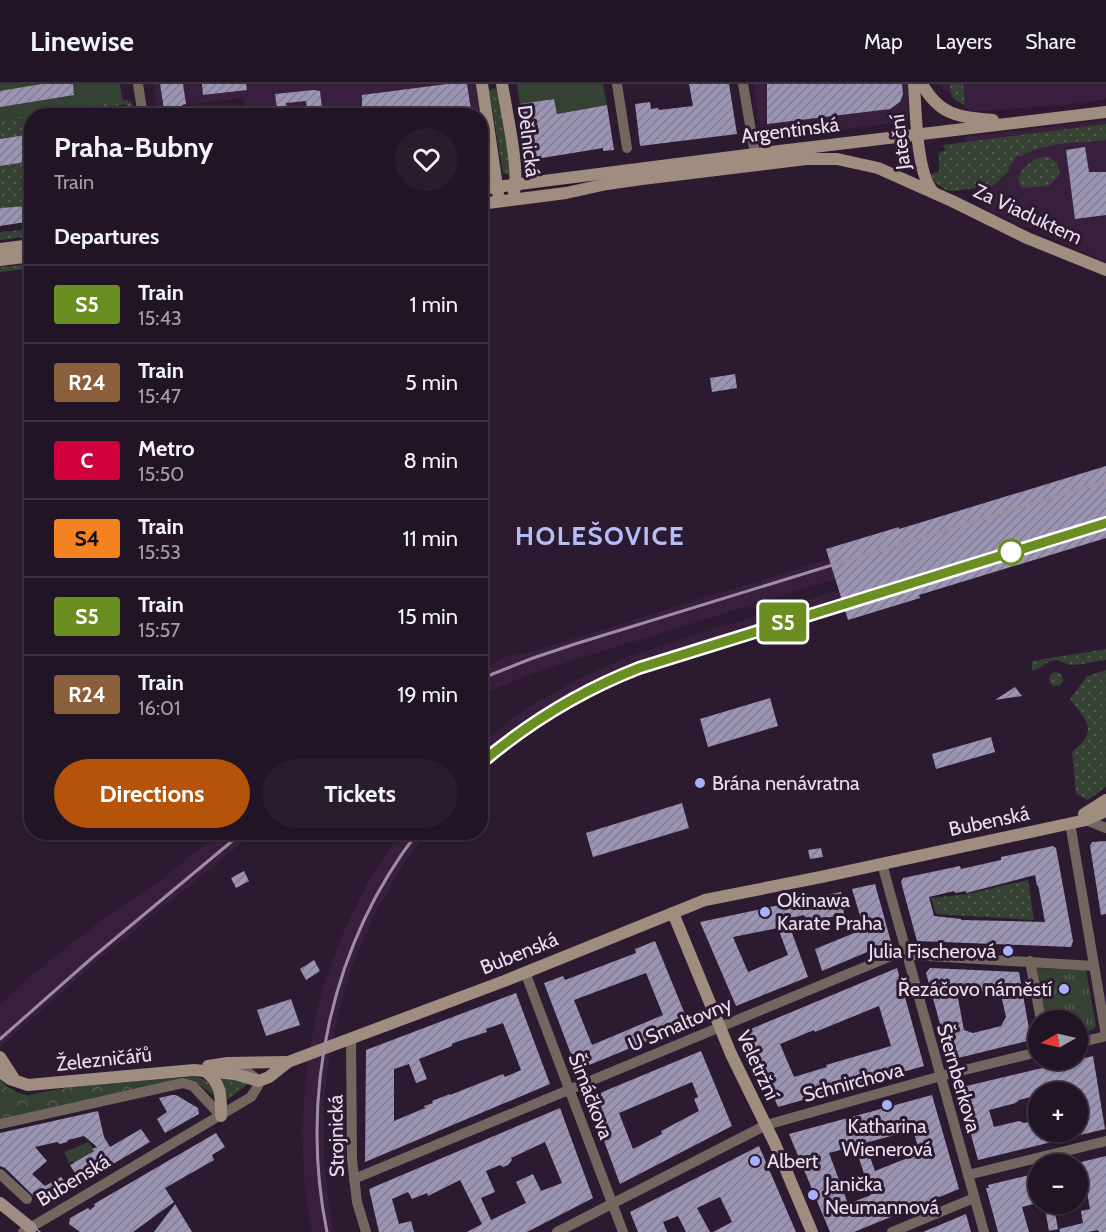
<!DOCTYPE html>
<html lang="en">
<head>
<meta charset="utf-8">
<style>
	:root { --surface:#211425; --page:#291d2d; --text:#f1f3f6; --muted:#a29ea7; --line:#3e3342; --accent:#b45309 }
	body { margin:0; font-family:Cabin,sans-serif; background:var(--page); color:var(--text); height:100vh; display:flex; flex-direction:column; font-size:22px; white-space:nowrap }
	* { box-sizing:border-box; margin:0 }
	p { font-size:20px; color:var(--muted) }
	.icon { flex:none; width:33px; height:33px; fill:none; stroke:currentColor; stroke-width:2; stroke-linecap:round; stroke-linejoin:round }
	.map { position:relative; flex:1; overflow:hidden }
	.drawer { position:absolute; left:24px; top:24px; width:464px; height:732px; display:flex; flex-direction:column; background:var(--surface); border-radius:24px; box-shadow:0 2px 4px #0004,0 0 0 2px var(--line) }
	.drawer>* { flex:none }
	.badge { padding:0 12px; border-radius:4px; font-size:21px; line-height:39px }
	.needle { width:39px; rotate:262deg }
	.controls { position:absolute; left:1028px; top:926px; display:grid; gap:12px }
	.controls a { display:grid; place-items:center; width:60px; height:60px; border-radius:50%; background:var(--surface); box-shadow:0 2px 4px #0004,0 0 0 2px var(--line); font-size:30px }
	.map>.badge { position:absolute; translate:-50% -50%; box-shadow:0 0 0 3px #fff }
	h2 { padding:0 30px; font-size:22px; line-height:54px }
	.round { display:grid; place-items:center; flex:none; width:63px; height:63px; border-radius:32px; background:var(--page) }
	.head { display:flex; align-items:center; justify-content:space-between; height:102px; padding:0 30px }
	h1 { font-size:28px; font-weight:800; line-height:45px }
	.primary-button { display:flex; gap:12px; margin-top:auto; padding:12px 30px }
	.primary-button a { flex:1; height:69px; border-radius:36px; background:var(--accent); color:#fff; font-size:24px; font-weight:800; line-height:69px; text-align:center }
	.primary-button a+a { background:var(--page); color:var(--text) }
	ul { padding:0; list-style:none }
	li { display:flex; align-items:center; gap:18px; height:78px; padding:0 30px; border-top:2px solid var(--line) }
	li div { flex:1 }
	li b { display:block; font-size:22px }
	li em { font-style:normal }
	li .badge { min-width:66px; font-weight:700; text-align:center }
	header { display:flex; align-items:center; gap:36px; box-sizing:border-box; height:84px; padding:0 30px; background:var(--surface); border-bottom:2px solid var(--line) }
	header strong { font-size:28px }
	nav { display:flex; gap:33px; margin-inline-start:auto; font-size:21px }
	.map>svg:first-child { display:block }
	.built { fill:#38203d }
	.grass { fill:url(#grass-dots) }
	.forest { fill:url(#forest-crowns) }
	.park { fill:url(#park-tufts) }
	.garden { fill:#354132 }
	.building { fill:url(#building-hatch); fill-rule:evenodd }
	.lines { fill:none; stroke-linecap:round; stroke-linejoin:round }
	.street { stroke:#72665e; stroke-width:10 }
	.secondary { stroke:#9f8d7f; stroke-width:12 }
	.tram { stroke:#9d8fa1; stroke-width:1.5 }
	.rail { stroke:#9d8fa1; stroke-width:3 }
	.line-casing { stroke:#fff; stroke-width:14 }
	.line { stroke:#6b8e23; stroke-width:9 }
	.stop-dot { fill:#fff; stroke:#6b8e23; stroke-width:3 }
	.poi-dot { fill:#a8b0fc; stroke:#2c1a31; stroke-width:2 }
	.labels { text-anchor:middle; stroke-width:6; stroke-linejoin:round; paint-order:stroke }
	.street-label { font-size:20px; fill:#ebdfee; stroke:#2c1a31 }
	.poi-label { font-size:20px; fill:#ebdfee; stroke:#2c1a31; text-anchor:start }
	.district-label { font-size:26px; font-weight:bold; letter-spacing:1.5px; fill:#b6bdf5; stroke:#2c1a31 }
</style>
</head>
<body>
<header>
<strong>Linewise</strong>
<nav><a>Map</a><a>Layers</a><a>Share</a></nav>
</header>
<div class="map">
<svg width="1106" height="1148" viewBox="0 0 1106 1148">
	<defs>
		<pattern id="grass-dots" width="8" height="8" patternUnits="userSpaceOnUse" patternTransform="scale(1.5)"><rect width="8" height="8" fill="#354132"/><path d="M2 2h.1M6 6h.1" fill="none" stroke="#525c50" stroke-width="1.8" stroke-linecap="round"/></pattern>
		<pattern id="forest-crowns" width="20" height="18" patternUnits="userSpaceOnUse" patternTransform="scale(1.5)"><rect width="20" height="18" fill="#354132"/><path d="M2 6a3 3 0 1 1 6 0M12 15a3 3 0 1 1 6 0" fill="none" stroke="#525c50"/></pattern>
		<pattern id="park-tufts" width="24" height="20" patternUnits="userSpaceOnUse" patternTransform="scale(1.5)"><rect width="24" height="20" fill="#354132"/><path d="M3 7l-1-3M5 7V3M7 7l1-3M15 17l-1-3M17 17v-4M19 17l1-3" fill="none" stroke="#525c50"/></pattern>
		<pattern id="building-hatch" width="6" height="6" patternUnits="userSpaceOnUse" patternTransform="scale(1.5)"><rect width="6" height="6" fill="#9b95b3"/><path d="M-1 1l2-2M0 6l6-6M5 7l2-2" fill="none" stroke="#827c93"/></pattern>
	</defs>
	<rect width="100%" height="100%" fill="#2c1a31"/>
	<g class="built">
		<polygon points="153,0 477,0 488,88 480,89 480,32 246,31 244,14 157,24"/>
		<polygon points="753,0 908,0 908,32 892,39 762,56"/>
		<polygon points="939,0 1106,0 1106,15 1062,21 970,28"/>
		<polygon points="1106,36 1106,178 985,124 964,53"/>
		<polygon points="899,443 920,514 848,536 844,526 642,590 589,613 555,632 511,664 480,690 480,660 529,623 580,594 635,570 839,506 835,495 580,574 523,593 480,611 480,586 514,569 519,571 531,568 829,475 826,465"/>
		<polygon points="221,748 254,749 97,877 0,963 0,922 33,890 106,833 165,793"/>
		<polygon points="400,749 426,749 403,781 375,829 352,882 344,908 330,964 324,1020 324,1077 333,1148 312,1148 305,1107 302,1048 306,989 316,931 323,902 344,847 370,794"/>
	</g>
	<g class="grass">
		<path d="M950,0H963L965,21C953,17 951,12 950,0Z"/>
		<polygon points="493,4 498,6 511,86 509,91 503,89 489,7"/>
		<polygon points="126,16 132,19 133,23 128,30 126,20 104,24 105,31 32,32 31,50 22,51 23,55 0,55 0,36"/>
		<path d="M1106,40V56C1082,59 1040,58 1021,73L1018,71L1008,84L1010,86L993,102L952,107L946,106L935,99L931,90L939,88V69L945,66L943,61Z"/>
		<path d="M1042,73H1049L1057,79L1060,90L1049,102L1022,104C1011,91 1030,76 1042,73Z"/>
		<polygon points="26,76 27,79 31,78 31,121 0,124 0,82"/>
		<polygon points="31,145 31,152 0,156 0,148"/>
		<polygon points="31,180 31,184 0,188 0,183"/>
		<path d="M1106,565V576C1095,577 1083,581 1072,581C1065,581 1061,575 1054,576C1045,578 1041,585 1032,587V577Z"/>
		<path d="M1106,586V703L1088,716L1076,710L1072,668C1100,645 1086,637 1070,615L1087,592Z"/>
		<circle cx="1056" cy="595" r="7"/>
		<polygon points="1028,796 1034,836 936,830 931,814 967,810"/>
		<polygon points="221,992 248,1000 227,1016"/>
		<path d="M197,993C207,995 214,1002 214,1012L193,996L166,999L165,995Z"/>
	</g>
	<polygon class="forest" points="0,994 7,1003 19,1009 28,1011 71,1003 165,995 166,999 0,1037"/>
	<polygon class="park" points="1037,884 1086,886 1096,941 1094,945 1077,950 1077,936 1043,936 1036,885"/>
	<g class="garden">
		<polygon points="0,0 120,0 123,17 0,36"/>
		<polygon points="517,0 603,0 607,21 556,30 554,15 520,20"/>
		<polygon points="89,1058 94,1067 74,1079 73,1077 69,1079 64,1068"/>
	</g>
	<g class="building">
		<polygon points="42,0 73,0 74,11 0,23 0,7"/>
		<polygon points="160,0 183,0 186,20 182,21 184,32 165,32"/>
		<polygon points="202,0 246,0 247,6 203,11"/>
		<polygon points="447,0 467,0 471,26 433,32 362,32 362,11"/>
		<polygon points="689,0 729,0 737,50 640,62 635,20 650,18 651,25 658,24 659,26 693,22"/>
		<polygon points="767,0 902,0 903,10 900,18 890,25 767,40"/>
		<polygon points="314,6 320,7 323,32 308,32 306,17 286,19 288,32 278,32 275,10"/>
		<polygon points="554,15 557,30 607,21 614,66 603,67 603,64 530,76 520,20"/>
		<polygon points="32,50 32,77 0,82 0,55"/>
		<polygon points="1085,63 1089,88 1106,88 1106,131 1075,135 1066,66"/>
		<polygon points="25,122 25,128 32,128 32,137 0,142 0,124"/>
		<polygon points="735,290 737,304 712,308 710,294"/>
		<polygon points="1106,382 1106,454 919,511 920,514 848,536 826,465 899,443 899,445"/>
		<polygon points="1015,603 1022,612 995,616"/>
		<polygon points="770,614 778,642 708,663 700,635"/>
		<polygon points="991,653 995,668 936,685 932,670"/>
		<polygon points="682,719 689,744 593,773 586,749"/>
		<polygon points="1106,757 1106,830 1101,831 1090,762 1092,758"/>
		<path d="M1053,762L1056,764L1073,857L1071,863L917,857L901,798L903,794L960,782L961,785L1001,776V773ZM1035,791L1037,802L1038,801L1045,838L961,836V835L934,832L929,813L954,807L955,809L966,807V809Z"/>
		<polygon points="821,764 823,773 810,775 808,766"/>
		<polygon points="244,787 249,797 236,804 231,794"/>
		<polygon points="875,800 891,858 822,887 815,865 864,845 852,805"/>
		<path d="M841,808L844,830L827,834L828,837L807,842L804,831L787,835L808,893L736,922L700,838ZM778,844L788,871L748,888L733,853Z"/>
		<path d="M655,857L689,940L577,986L544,899L563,892L565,896L636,869L635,865ZM646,889L663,931L592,961L574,916Z"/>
		<polygon points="314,876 320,887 306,896 300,885"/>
		<path d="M897,884L924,982L778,1023L746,947ZM879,922L891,962L826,981L827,983L794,993L780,960L814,946L815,948Z"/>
		<path d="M930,884L1019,888L1031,956L950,976L926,889ZM977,907L995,908L1002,915L1006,933L1001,942L973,949L964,946L957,909L974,910Z"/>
		<path d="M516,909L550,1000L365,1078L366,966ZM503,939L521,986L505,993L503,990L450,1011V1010L432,1017L433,1019L424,1022L425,1024L394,1037V985L409,980L416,999L427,995L419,975L452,962V960L459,957L487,948L486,945Z"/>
		<polygon points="291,915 300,941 266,952 257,926"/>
		<path d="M701,967L732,1042L620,1100L588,1014ZM692,998L698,1013L694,1015L699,1027L661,1047L662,1050L633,1065L619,1029Z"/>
		<path d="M1093,972L1105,1045L978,1076L958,1004ZM1072,1003L1073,1008H1077V1047H1038V1036L1024,1039L1019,1037L994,1043L989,1026L1016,1019L1019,1016L1038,1011V1008H1050Z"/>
		<polygon points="172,1011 176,1011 198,1024 199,1030 165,1049 157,1035 167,1028 159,1014"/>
		<path d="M932,1011L959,1105L854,1148H830L789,1050ZM913,1046L920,1069L875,1087L865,1059ZM855,1062L871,1111L848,1120L829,1069Z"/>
		<path d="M560,1024L593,1114L527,1148H467L482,1140L460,1096L428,1112L427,1109L412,1115L408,1108L392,1115L399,1140L411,1137L414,1148H379L369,1105ZM545,1058L562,1099L541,1107L533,1090L516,1098L526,1119L491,1136L481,1114L495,1108L486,1087L500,1081L503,1083L508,1081L512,1076L511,1074Z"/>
		<polygon points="98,1027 104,1053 110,1063 141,1045 150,1058 81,1099 70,1081 94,1067 92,1065 97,1063 84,1052 68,1056 67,1058 60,1060 57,1058 35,1063 47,1077 32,1090 45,1102 61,1093 71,1105 43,1121 5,1084 0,1082 0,1049"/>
		<polygon points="216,1049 225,1063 212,1071 214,1076 165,1104 174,1118 133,1148 80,1148 69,1140 70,1134 88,1124 90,1126 95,1122 94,1120"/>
		<polygon points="759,1062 796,1148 713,1148 732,1138 720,1113 697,1124 710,1148 686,1148 678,1132 663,1138 667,1148 638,1148 630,1128"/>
		<polygon points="1106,1072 1106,1148 1099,1148 1098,1146 1088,1148 1060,1148 1059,1145 1083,1139 1081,1127 1090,1125 1086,1103 1077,1106 1077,1079"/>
		<polygon points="1038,1089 1038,1119 1022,1123 1029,1148 998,1148 986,1104 989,1104 988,1101"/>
		<polygon points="175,1120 192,1148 154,1148"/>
		<polygon points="1054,1123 1058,1145 1049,1147 1045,1125"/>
		<polygon points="966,1130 971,1148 923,1148"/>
	</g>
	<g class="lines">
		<g class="street">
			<polyline points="138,0 143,32"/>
			<polyline points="617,0 627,64"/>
			<polyline points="743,0 755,70"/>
			<polyline points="1086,736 1106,744"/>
			<polyline points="1070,739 1106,952"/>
			<polyline points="882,780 984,1148"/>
			<polyline points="1030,877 1041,936"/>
			<polyline points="525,888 623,1148"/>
			<polyline points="351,954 352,1075 357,1118 366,1148"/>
			<polyline points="1077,959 1106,952"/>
			<polyline points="0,1040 183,999 193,1002 221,1032"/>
			<polyline points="0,1090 27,1115"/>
			<polyline points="968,1091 1106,1057"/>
			<polyline points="354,1095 896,870 1094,882"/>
			<polyline points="23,1148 251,1013 258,1002 259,997 244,985 231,980"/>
			<polyline points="557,1148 766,1041 952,989 1038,968"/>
			<polyline points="892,1148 974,1114"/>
		</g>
		<g class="secondary">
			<polyline points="482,0 498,109"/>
			<path d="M502,0C506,25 520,87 514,108"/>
			<path d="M914,0C916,27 916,88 933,108"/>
			<path d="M922,0C940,32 959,33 993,36"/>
			<polyline points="480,105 755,70 1106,28"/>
			<polyline points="480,120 566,109 607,100 642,95 806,75 837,75 878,84 952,117 1027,154 1106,186"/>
			<polyline points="0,165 32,161"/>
			<polyline points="0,176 32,172"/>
			<polyline points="1084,730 1106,716"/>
			<polyline points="673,829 731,970 775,1060 812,1148"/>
			<polyline points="0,973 13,993"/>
			<polyline points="208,982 228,979 288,978"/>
			<polyline points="0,987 10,995 28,1001 194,986 235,990 259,997 269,993 288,978 507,896 705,816 821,793 1086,736 1106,727"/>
			<path d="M205,987C222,999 221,1013 221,1032"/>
			<polyline points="0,1119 31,1144"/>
		</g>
		<polyline class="tram" points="0,1115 40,1148"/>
		<g class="rail">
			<polyline points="480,595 533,574 575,560 1106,397"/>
			<path d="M480,681C528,639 580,607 639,583L1106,439"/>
			<polyline points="0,955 93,873 243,748"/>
			<path d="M327,1148C299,1010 331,860 418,748"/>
		</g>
	</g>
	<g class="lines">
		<defs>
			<path id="line" d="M480,680C528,639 580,607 639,584L1106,439"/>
		</defs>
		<use href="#line" class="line-casing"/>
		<use href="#line" class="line"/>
	</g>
	<circle class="stop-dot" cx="1011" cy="468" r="12"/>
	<g class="poi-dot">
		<circle cx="700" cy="699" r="6"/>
		<circle cx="765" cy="828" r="6"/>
		<circle cx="1008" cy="867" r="6"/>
		<circle cx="1064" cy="905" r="6"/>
		<circle cx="887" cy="1021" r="6"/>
		<circle cx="755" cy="1077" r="6"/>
		<circle cx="813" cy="1111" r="6"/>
	</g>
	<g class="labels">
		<g class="street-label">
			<text transform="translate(790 46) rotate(-7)" y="7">Argentinská</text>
			<text transform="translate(529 57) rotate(83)" y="7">Dělnická</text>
			<text transform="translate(900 58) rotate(-97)" y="7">Jateční</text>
			<text transform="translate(1028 130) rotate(25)" y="7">Za Viaduktem</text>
			<text transform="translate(989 737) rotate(-12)" y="7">Bubenská</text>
			<text transform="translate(519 869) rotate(-22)" y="7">Bubenská</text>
			<text transform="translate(680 940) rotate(-23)" y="7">U Smaltovny</text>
			<text transform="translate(104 975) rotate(-6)" y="7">Železničářů</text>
			<text transform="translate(758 981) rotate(65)" y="7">Veletržní</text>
			<text transform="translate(959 994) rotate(74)" y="7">Šternberkova</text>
			<text transform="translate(853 998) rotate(-15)" y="7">Schnirchova</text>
			<text transform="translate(591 1012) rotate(69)" y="7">Šimáčkova</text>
			<text transform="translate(336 1052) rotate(-91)" y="7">Strojnická</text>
			<text transform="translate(73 1096) rotate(-31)" y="7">Bubenská</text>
		</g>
		<g class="poi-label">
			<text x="712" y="706">Brána nenávratna</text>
			<text x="777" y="823">Okinawa<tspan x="777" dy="23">Karate Praha</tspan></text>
			<text x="996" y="874" text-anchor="end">Julia Fischerová</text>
			<text x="1052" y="912" text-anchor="end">Řezáčovo náměstí</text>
			<text x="887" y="1049" text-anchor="middle">Katharina<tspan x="887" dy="23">Wienerová</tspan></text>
			<text x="767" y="1084">Albert</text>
			<text x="825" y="1107">Janička<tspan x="825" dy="23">Neumannová</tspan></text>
		</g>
		<g class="district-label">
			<text x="600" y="461">HOLEŠOVICE</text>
		</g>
	</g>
</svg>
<div class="controls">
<a><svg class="needle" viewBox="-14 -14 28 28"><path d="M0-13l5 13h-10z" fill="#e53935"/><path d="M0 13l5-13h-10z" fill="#a29ea7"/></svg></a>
<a>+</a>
<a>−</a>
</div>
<b class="badge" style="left:783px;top:538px;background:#6b8e23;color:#fff">S5</b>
<section class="drawer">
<div class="head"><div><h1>Praha-Bubny</h1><p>Train</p></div><a class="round"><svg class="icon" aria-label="heart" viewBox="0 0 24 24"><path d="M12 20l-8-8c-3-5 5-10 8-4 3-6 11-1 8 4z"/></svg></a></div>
<h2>Departures</h2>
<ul>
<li><span class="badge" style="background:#6b8e23;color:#fff">S5</span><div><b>Train</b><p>15:43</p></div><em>1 min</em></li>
<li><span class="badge" style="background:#8b5e3c;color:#fff">R24</span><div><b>Train</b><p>15:47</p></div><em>5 min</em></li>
<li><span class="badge" style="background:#cf003d;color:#fff">C</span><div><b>Metro</b><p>15:50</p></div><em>8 min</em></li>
<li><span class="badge" style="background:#f58220;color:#111">S4</span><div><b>Train</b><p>15:53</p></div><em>11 min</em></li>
<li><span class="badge" style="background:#6b8e23;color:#fff">S5</span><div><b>Train</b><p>15:57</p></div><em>15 min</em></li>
<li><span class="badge" style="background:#8b5e3c;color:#fff">R24</span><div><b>Train</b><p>16:01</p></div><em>19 min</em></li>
</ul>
<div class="primary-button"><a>Directions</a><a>Tickets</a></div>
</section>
</div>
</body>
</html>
